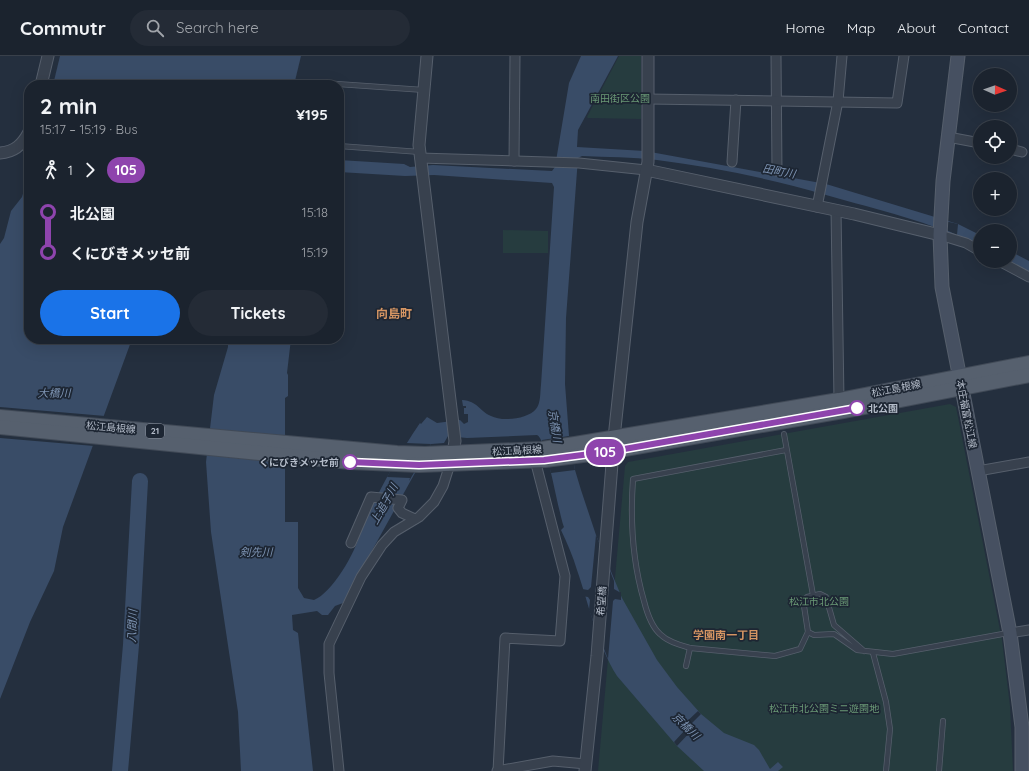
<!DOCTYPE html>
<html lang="en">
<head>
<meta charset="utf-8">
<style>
	:root { --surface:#1b232e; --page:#242b36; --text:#f1f3f6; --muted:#a0a4aa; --line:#39404a; --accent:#1a73e8 }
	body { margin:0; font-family:Quicksand,"Noto Sans JP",sans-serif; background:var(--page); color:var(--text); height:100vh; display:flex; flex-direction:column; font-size:15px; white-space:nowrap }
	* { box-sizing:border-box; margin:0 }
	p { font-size:13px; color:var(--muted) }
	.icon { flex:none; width:22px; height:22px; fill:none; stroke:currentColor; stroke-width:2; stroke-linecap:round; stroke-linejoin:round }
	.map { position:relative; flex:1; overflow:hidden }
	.panel { position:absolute; left:24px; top:24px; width:320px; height:264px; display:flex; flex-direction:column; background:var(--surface); border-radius:16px; box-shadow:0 4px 16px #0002,0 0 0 1px var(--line) }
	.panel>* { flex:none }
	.badge { padding:0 8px; border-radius:13px; font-size:14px; line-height:26px }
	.needle { width:26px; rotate:92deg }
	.fabs { position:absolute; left:973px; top:12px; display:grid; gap:8px }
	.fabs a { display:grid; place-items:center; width:44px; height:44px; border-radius:50%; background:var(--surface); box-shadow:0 4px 16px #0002,0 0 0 1px var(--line); font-size:20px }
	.map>.badge { position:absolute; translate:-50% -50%; box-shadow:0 0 0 2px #fff }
	.legs { display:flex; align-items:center; gap:6px; height:44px; padding:0 16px; font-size:13px }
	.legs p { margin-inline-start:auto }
	.summary { display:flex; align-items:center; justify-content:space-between; height:68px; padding:0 16px }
	h1 { font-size:22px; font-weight:700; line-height:30px }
	.cta { display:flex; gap:8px; margin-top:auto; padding:8px 16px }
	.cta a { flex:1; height:46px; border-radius:24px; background:var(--accent); color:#fff; font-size:16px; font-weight:700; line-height:46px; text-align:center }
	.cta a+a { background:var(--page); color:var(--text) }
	ul { padding:0 16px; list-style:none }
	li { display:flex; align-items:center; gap:14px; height:40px; font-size:15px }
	li i { display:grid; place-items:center; width:6px; height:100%; margin:0 5px; background:currentColor }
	li i::after { content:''; width:10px; height:10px; margin:-5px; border:3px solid; border-radius:50%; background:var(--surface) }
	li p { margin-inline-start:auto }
	li:first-child i { background:linear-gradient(#0000 50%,currentColor 0) }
	li:last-child i { background:linear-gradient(currentColor 50%,#0000 0) }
	header { display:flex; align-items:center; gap:24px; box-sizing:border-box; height:56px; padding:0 20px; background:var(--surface); border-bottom:1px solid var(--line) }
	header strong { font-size:19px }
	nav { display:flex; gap:22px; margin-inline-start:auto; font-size:14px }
	.search { width:280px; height:36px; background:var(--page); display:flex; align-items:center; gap:10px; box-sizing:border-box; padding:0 14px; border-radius:22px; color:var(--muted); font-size:15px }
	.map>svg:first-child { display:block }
	.green { fill:#263c3f }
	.water { fill:#394c67 }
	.pier { fill:#242f3e }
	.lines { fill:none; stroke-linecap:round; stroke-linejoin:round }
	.river { stroke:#394c67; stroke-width:16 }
	.service-casing { stroke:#565f6c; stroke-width:6 }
	.minor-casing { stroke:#565f6c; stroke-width:11 }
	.tertiary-casing { stroke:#565f6c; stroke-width:13 }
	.secondary-casing { stroke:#565f6c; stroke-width:15 }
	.primary-casing { stroke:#414a57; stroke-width:16 }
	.service { stroke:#38414e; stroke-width:4.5 }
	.minor { stroke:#38414e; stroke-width:9 }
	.tertiary { stroke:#38414e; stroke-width:11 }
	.secondary { stroke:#465061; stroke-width:13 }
	.primary { stroke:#56606e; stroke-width:14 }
	.line-1-casing { stroke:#fff; stroke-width:9 }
	.line-1 { stroke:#8e44ad; stroke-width:6 }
	.stop-1-dot { fill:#fff; stroke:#8e44ad; stroke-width:2 }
	.labels { text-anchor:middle; stroke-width:3.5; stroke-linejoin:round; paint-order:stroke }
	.shield { fill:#1d2633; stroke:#878f9c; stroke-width:1 }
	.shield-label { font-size:9px; font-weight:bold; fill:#b4bcc9 }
	.park-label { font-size:10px; fill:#6b9a76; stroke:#1d2633 }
	.street-label { font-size:10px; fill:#b4bcc9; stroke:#1d2633 }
	.stop-label { font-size:10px; font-weight:bold; fill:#b4bcc9; stroke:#1d2633; text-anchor:start }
	.water-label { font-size:11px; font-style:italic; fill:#7c92b1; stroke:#1d2633 }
	.neighbourhood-label { font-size:11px; font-weight:bold; fill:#d59563; stroke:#1d2633 }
	.quarter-label { font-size:12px; font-weight:bold; fill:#d59563; stroke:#1d2633 }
</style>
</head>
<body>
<header>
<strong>Commutr</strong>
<div class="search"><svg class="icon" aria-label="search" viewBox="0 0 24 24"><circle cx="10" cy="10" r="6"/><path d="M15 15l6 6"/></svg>Search here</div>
<nav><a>Home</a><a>Map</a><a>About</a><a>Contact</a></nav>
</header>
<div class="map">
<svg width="1029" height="715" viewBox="0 0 1029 715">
	<rect width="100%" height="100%" fill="#242f3e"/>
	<g class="green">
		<polygon points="619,0 641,0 641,63 588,62 587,61"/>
		<polygon points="503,174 548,175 548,197 503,197"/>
		<polygon points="950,348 956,351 1002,584 1010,650 1013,715 598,715 608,603 621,543 621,536 616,536 614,533 625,410 628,406"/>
	</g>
	<g class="water">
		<polygon points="60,0 301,0 294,29 53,29"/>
		<path d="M581,0H618L578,74L577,91L645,95L826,128L958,168L980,179V191C931,165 878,154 826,139C772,123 713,111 657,104C632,101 607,101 582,100L578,102L566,262L565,328L569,380L575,414L581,434L596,479L622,542L657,604L677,631L701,658L724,677L754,689L759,694L770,713L778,706L783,711L778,715H704L677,690L617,620C597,588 589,549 577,514C573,500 567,487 561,474L564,471C558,456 547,383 537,379L467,382L448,380L444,387L431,388L343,547L335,550L328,559H322L317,555L292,559L293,574L298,577L313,715H241L238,656L211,476L206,406L214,339L228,291V283H291L287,317L288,319V340L285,342V466H298V532L304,542L314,544C332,537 356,496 360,477C377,438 396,402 420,367L421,368L427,361L437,367L460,364L464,368L468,366V358H464V352H466V350H463L462,344C478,345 479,355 491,360C502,366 528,363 536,353C541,347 540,336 541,329L554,131L552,127L434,119L405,120L339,116V104L404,108L410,111L433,109L552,115L555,111L569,27Z"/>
		<polygon points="29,118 29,283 132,283 63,471 54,515 30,566 0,643 0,188 4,182 11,155 22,141"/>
		<polygon points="1010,195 1029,205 1029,217 1007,205 1010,205"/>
	</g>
	<g class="pier">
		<polygon points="945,165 958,168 957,179 944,173"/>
		<polygon points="0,351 105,360 94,390 0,382"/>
		<polygon points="569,380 575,414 551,417 542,384"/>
		<polygon points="406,387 431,388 409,425 410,422 387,421"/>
		<polygon points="596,479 614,525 614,533 621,537 621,544 615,543 613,545 608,603 589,554 590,544 588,541 582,540 582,533 588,534 591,531"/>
		<polygon points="698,655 701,658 689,670 692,674 677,690 674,686 685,674 682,670"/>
	</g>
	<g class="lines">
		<polyline class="river" points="120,715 131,589 140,425"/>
		<defs>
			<g id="service">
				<polyline points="323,27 424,34"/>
				<polyline points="339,90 420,96"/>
				<polyline points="784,378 813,539"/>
				<polyline points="690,592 775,600 800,593 808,576"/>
				<polyline points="864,595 834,569 826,541 820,538 807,541 804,550 808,576 814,579 834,578 857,594 893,598 1008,577"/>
				<polyline points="873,597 886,646 890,673 886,715"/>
				<path d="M686,610L690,592C680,589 668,586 660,578C651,570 647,557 644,545C632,504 630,465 633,423L786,394"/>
				<polyline points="939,715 943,665"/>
			</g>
			<g id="minor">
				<polyline points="776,0 777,115"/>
				<polyline points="648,43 897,47 904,0"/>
				<polyline points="948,81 980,87"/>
				<polyline points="1010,93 1022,96"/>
				<polyline points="420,102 579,107 646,114"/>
				<polyline points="514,105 515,0"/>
				<polyline points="732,106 736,44"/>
				<polyline points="817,151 838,45 842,0"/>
				<polyline points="836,154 839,344"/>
				<polyline points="940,179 966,187 980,195"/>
				<polyline points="999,205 1029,221"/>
				<polyline points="978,415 1029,406"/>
				<polyline points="351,487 371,441 402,444 398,452 402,457 415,463"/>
				<polyline points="1010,577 1029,574"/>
				<polyline points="339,715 329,617 329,588 361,521 382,489 394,476 419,461 434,446 443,430 451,405"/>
				<polyline points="497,715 553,705 586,708"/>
				<polyline points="498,715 505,582 560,585 565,520 535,404"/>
			</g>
			<g id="tertiary">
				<polyline points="427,0 419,89 455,385 453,397"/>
				<polyline points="41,29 48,0"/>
				<path d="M0,97C15,96 23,88 29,76"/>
				<polyline points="646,114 854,158 940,179"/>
				<polyline points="585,715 597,600 614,382 637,166 648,106 648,0"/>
			</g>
			<polyline id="secondary" points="958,0 943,125 940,179 942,231 1010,577 1022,671 1022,715"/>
			<g id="primary">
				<polyline points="0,361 397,397 425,398 542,393 575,388 839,344 1029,307"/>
				<polyline points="0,371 350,406 419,409 545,404 613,395 843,355 1029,319"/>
			</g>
		</defs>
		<use href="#service" class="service-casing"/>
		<use href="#minor" class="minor-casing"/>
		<use href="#tertiary" class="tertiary-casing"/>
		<use href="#secondary" class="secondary-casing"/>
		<use href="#primary" class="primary-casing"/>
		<use href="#service" class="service"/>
		<use href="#minor" class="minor"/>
		<use href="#tertiary" class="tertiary"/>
		<use href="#secondary" class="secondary"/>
		<use href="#primary" class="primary"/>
	</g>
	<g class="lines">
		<defs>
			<polyline id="line-1" points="350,406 419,409 544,404 613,395 857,352"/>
		</defs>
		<use href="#line-1" class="line-1-casing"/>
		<use href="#line-1" class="line-1"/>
	</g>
	<g class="stop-1-dot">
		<circle cx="857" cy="352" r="7"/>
		<circle cx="350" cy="406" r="7"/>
	</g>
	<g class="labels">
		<rect class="shield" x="146" y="368" width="18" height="14" rx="3"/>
		<g class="shield-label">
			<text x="155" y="378">21</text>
		</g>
		<g class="park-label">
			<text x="620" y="46">南田街区公園</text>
			<text x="819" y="549">松江市北公園</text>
			<text x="824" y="656">松江市北公園ミニ遊園地</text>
		</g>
		<g class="street-label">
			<text transform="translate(896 332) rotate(-11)" y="4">松江島根線</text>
			<text transform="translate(967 358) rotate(79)" y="4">本庄福富松江線</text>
			<text transform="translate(111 371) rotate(5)" y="4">松江島根線</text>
			<text transform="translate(517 394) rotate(-3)" y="4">松江島根線</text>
			<text transform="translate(601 545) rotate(-86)" y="4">希望橋</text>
		</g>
		<g class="stop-label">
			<text x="868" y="356">北公園</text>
			<text x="339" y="410" text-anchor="end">くにびきメッセ前</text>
		</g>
		<g class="water-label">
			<text transform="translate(779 115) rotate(11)" y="4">田町川</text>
			<text x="54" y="341">大橋川</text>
			<text transform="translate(555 370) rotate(81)" y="4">京橋川</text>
			<text transform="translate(384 448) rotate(-61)" y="4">上追子川</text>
			<text x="256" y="500">剣先川</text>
			<text transform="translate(132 570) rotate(-87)" y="4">八間川</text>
			<text transform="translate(686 670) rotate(44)" y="4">京橋川</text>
		</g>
		<g class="neighbourhood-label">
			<text x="726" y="583">学園南一丁目</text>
		</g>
		<g class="quarter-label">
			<text x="394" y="262">向島町</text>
		</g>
	</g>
</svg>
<div class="fabs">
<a><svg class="needle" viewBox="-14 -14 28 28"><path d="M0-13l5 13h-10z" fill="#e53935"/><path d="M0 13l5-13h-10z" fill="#a0a4aa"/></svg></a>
<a><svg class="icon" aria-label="locate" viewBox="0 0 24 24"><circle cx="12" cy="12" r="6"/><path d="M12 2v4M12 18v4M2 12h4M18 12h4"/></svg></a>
<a>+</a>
<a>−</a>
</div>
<b class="badge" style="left:605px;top:396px;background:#8e44ad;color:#fff">105</b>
<section class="panel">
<div class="summary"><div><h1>2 min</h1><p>15:17 – 15:19 · Bus</p></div><b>¥195</b></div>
<div class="legs"><svg class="icon" aria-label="walk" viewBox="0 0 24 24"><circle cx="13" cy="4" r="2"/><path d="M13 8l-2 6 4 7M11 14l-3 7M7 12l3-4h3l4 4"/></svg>1<svg class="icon" aria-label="forward" viewBox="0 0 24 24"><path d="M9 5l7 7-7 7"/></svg><b class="badge" style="background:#8e44ad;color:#fff">105</b></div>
<ul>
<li><i style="color:#8e44ad"></i><b>北公園</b><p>15:18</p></li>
<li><i style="color:#8e44ad"></i><b>くにびきメッセ前</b><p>15:19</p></li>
</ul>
<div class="cta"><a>Start</a><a>Tickets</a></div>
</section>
</div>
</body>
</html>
